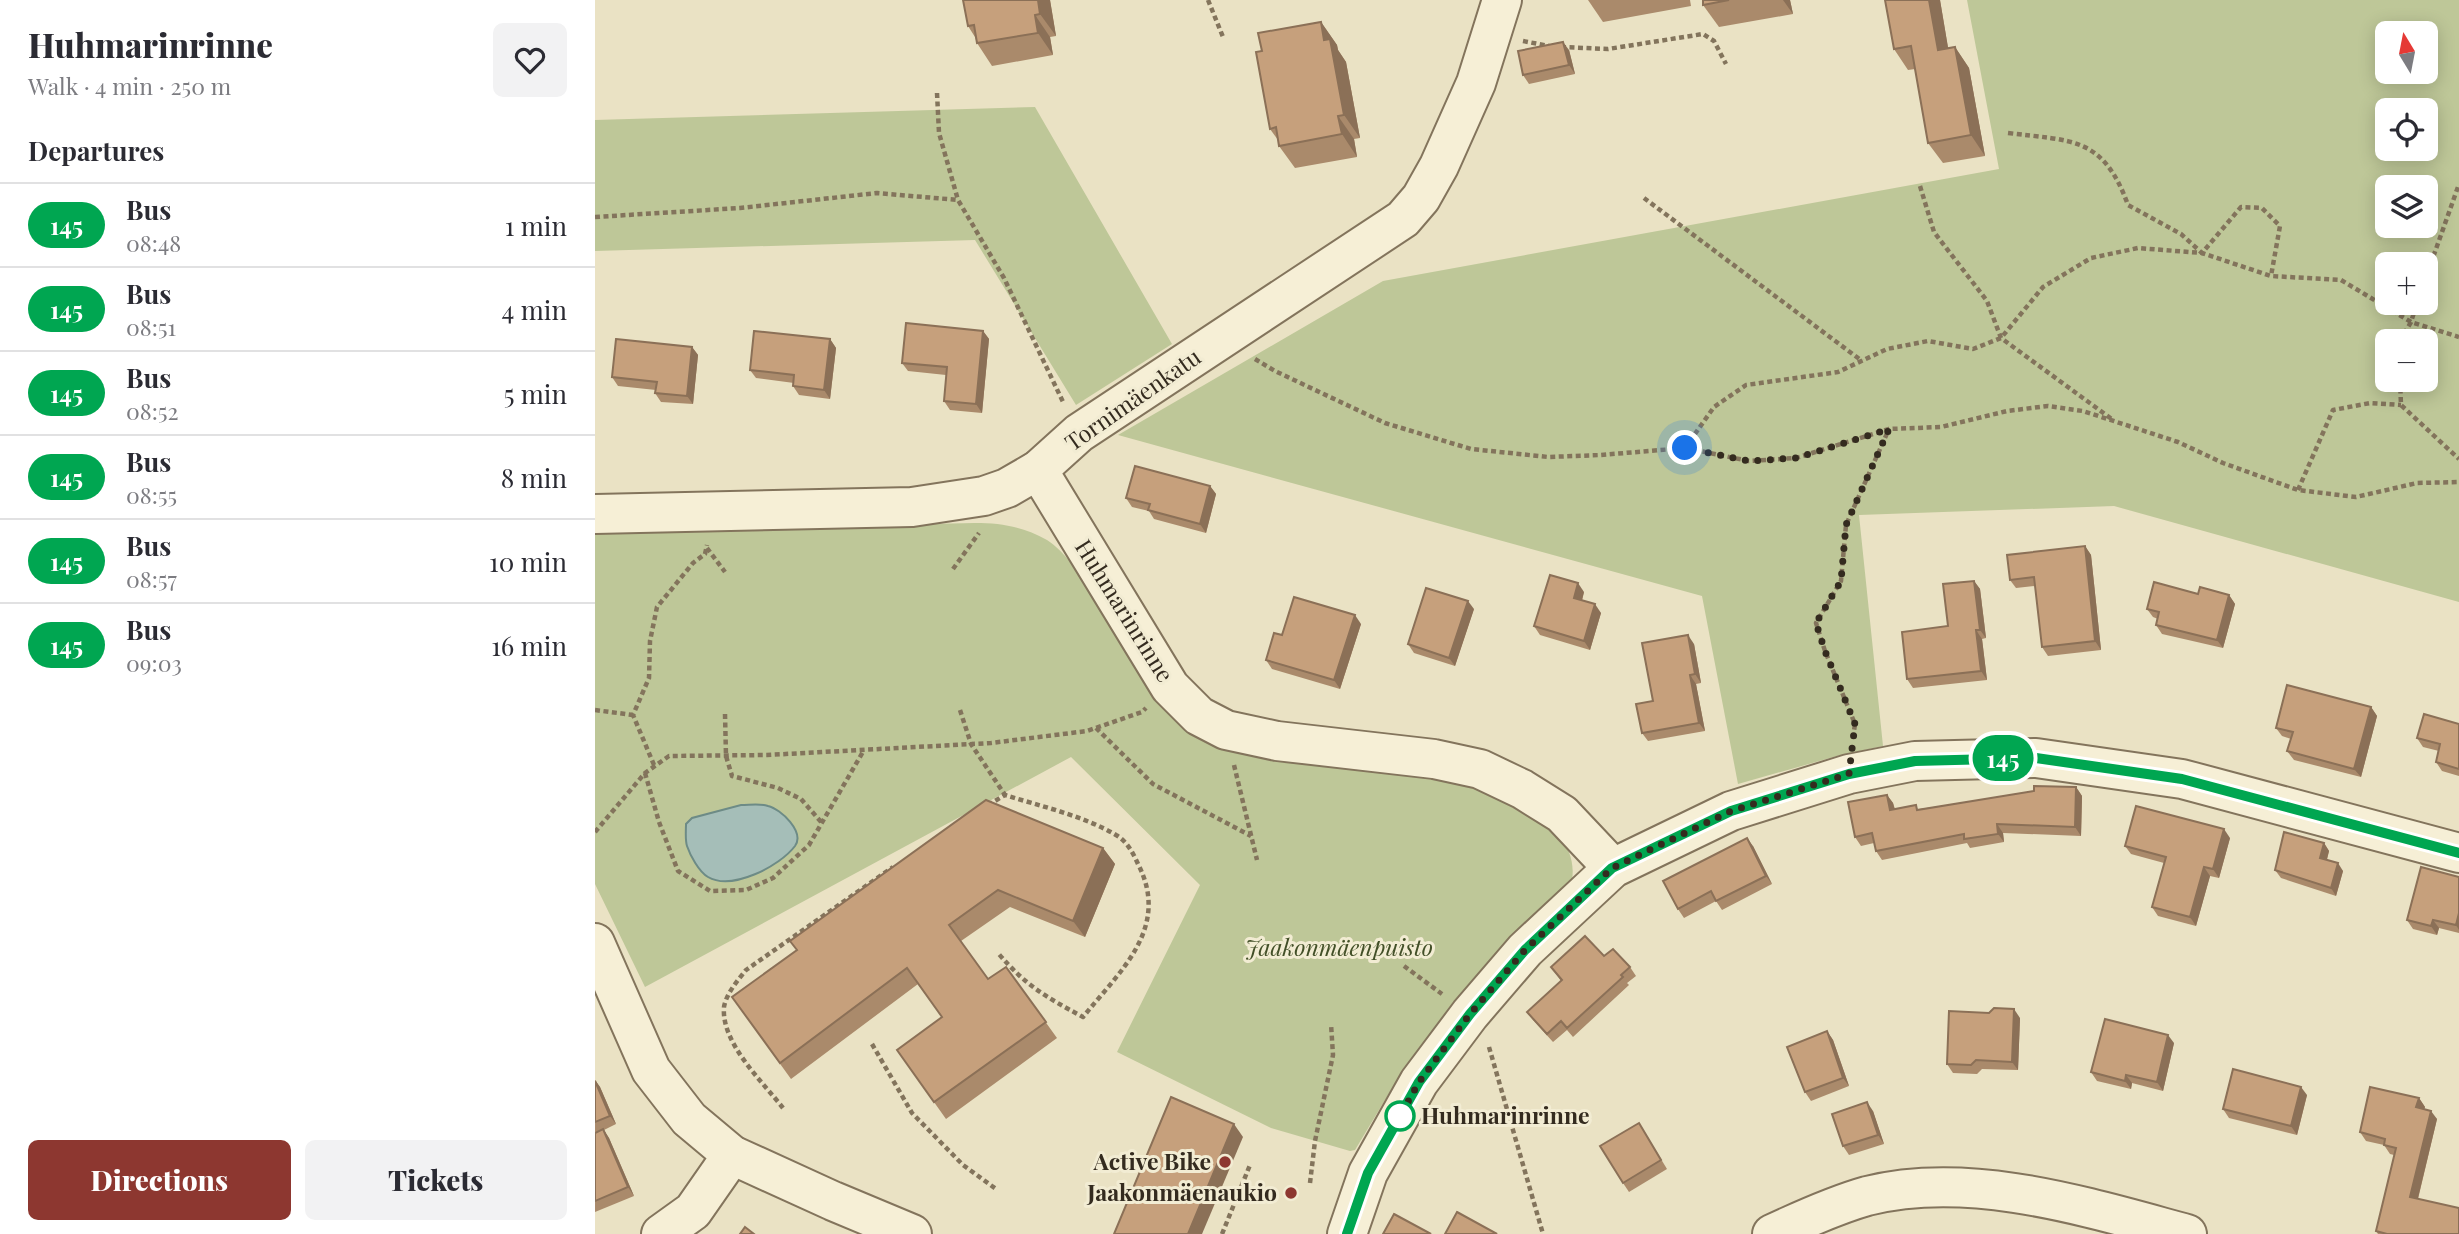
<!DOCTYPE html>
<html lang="en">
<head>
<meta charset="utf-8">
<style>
	:root { --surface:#fff; --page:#f2f2f3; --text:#2b2b33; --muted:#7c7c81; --line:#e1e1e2; --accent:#8d3730 }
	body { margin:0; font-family:"Playfair Display",serif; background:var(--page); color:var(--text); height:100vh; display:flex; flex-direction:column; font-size:26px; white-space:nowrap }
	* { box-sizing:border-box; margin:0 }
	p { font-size:23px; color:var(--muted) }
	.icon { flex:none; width:38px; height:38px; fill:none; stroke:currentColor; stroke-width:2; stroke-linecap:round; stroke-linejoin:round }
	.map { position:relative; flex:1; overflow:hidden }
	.details { display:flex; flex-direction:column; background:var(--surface); width:595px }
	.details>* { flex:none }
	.badge { padding:0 14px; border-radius:23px; font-size:24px; line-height:46px }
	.needle { width:46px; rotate:350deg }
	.buttons { position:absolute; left:1780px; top:21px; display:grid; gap:14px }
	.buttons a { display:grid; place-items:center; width:63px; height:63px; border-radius:10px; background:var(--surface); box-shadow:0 4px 18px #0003; font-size:35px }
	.you { position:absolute; width:35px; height:35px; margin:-18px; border:5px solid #fff; border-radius:50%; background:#1a73e8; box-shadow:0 0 0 10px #1a73e833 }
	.map>.badge { position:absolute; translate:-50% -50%; box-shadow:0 0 0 4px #fff }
	h2 { padding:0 28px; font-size:26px; line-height:63px }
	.round { display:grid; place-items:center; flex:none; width:74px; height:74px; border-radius:10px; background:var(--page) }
	.summary { display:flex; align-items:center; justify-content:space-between; height:119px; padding:0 28px }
	h1 { font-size:33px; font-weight:800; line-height:52px }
	.primary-button { display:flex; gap:14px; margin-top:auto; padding:14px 28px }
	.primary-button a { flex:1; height:80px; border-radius:10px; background:var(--accent); color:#fff; font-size:28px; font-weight:800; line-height:80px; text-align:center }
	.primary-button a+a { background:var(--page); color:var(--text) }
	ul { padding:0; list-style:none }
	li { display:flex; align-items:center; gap:21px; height:84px; padding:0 28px; border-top:2px solid var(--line) }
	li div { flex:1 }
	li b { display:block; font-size:26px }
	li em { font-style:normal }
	li .badge { min-width:77px; font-weight:700; text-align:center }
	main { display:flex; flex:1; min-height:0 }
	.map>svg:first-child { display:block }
	.green { fill:#bec798; fill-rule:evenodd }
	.water { fill:#a5beb8; stroke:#6d8b86; stroke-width:2 }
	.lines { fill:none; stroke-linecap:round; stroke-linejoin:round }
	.minor-casing { stroke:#83745c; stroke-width:42 }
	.path { stroke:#83745c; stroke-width:4.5; stroke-dasharray:5 3.5; stroke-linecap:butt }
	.minor { stroke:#f6efd6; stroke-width:38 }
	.wall { fill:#aa8a6b }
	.shaded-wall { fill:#8b7057 }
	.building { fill:#c6a07c; stroke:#8b7057; stroke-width:2 }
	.line-casing { stroke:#fff; stroke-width:16 }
	.line { stroke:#00a651; stroke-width:10 }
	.walk { stroke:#342b1f; stroke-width:7; stroke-dasharray:0 12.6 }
	.stop-dot { fill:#fff; stroke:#00a651; stroke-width:3.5 }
	.poi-dot { fill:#8d3730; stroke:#f2ecd3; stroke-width:2.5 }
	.labels { text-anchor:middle; stroke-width:6; stroke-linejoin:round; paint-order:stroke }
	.street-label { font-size:23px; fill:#342b1f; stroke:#f2ecd3 }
	.park-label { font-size:23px; font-style:italic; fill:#424f27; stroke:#f2ecd3 }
	.stop-label { font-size:23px; font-weight:bold; fill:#342b1f; stroke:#f2ecd3; text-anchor:start }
	.poi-label { font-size:23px; font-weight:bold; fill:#342b1f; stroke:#f2ecd3; text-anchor:end }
</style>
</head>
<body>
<main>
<section class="details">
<div class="summary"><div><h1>Huhmarinrinne</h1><p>Walk · 4 min · 250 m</p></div><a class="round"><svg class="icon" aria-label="heart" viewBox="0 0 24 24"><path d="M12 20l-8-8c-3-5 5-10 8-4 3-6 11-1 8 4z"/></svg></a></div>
<h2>Departures</h2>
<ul>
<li><span class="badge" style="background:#00a651;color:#fff">145</span><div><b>Bus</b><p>08:48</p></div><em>1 min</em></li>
<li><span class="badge" style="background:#00a651;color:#fff">145</span><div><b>Bus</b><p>08:51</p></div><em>4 min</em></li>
<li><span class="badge" style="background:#00a651;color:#fff">145</span><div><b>Bus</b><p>08:52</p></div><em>5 min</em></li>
<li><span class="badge" style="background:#00a651;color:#fff">145</span><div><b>Bus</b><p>08:55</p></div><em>8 min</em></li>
<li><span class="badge" style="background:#00a651;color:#fff">145</span><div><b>Bus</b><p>08:57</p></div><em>10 min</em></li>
<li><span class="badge" style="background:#00a651;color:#fff">145</span><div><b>Bus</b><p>09:03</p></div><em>16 min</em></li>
</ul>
<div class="primary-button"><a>Directions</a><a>Tickets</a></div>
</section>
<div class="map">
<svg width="1864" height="1234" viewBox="0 0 1864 1234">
	<rect width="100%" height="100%" fill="#eae2c4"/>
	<g class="green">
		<path d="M1372,0H1864V602L1519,506L1264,515L1288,746L1242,756L1143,784L1107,596L523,435L788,281L1404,169ZM1792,33H1830V72H1792ZM1792,110H1830V149H1792ZM1830,187V226H1792V187ZM1792,264H1830V303H1792ZM1792,341H1830V380H1792Z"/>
		<polygon points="440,107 577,344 481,405 380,240 0,251 0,120"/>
		<path d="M380,523C407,523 429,527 452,540C486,561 535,654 557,690L841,778C888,788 987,817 977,880L821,1054L802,1080L760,1150L755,1151L676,1128L522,1052L605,885L476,757L50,987L0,884V531Z"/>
	</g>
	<path class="water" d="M146,805C155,805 165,803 173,806C186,809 210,832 200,846C185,866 137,891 113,877C104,872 95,855 92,846C90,840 91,830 91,824L97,818Z"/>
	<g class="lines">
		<defs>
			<g id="minor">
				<polyline points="443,470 575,687 604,716 631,730 682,741 839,759 885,769 927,789 967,814 1018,868"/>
				<polyline points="0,514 317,507 389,496 412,488 443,470 484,433 808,219 826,198 844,166 881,83 907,0"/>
				<polyline points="0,943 56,1070 94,1119 137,1155 238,1201 317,1234"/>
				<polyline points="66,1234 98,1211 137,1155"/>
				<polyline points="752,1234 773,1173 824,1082 875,1014 930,950 1018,868 1136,811 1254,774 1320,761 1441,758 1587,779 1864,853"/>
				<path d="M1177,1234C1207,1220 1240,1205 1272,1196C1375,1170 1492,1207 1592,1234"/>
			</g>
		</defs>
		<use href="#minor" class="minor-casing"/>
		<g class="path">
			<polyline points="613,0 628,37"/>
			<polyline points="928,41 954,46"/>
			<polyline points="966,47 1013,49 1108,34 1119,41 1131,64"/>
			<polyline points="342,93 344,133 363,200"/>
			<path d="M1413,133C1477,141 1508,136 1533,205L1586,234L1607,253L1646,207L1667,208L1685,226L1676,276"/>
			<polyline points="1325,186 1339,232 1392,301 1406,338 1518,420"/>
			<polyline points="1049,198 1267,361"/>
			<polyline points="0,217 145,208 282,193 363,200 409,278 469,404"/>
			<polyline points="1830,280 1864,184"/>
			<polyline points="1805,341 1816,322 1822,303"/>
			<polyline points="660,359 680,371 790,423 876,449 953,457 1006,455 1090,448 1154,461 1201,458 1294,429 1346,427 1412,411 1453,406 1488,411 1583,442 1628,463 1703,490 1761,497 1822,483 1864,482"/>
			<polyline points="1805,380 1806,405 1864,459"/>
			<polyline points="1090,448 1119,407 1151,385 1243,372 1292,349 1333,341 1378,349 1406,338 1448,287 1496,258 1543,248 1607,253 1676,276 1746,280 1816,322 1864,337"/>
			<polyline points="1703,490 1738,410 1775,403 1806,405"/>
			<polyline points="112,548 130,572"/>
			<polyline points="358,569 384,533"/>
			<polyline points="0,710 38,715"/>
			<polyline points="365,710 376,744 410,795"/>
			<polyline points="130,714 131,756 137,776 183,788 206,799 227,823"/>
			<polyline points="501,728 558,784 656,836"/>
			<polyline points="1258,738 1260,724 1230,651 1221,623 1246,581 1251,525 1294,429"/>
			<polyline points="59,765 38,715 54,678 55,641 62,607 98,563 110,554 112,545"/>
			<polyline points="639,765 662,860"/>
			<polyline points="50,773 64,822 83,871 115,891 151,890 178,878 214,845 269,750"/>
			<path d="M393,805L410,795C445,806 489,816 521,835C532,841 538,853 543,864C576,928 525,971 488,1017C451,997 431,986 403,953"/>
			<polyline points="0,832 50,773 74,756 172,755 396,743 492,731 547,712 551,708"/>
			<polyline points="809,966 847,994"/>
			<polyline points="277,1044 317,1113 368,1165 401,1189"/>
			<polyline points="894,1047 948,1234"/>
			<path d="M188,1108C167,1081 126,1043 129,1007C131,994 143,980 151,970L298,867"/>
			<polyline points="715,1183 720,1141 738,1055 736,1024"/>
			<polyline points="627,1234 655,1165"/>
		</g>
		<use href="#minor" class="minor"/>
	</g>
	<g class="wall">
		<polygon points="455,0 461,36 455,37 458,55 397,66 382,43 380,37 373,26"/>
		<polygon points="993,0 1095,0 1096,6 1008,22"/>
		<polygon points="1108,0 1195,0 1198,14 1124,27 1108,5"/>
		<polygon points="1290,0 1345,0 1353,48 1360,47 1374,68 1390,156 1348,163 1333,143 1320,69 1313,70 1299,49"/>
		<polygon points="726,22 742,45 743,50 751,62 765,138 759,139 762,157 700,168 684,146 683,140 675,129 667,51"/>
		<polygon points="974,50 980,74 934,84 928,75"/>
		<polygon points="388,331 394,339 387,413 355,410 349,401 351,375 313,371 307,363"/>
		<polygon points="235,339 241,348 235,399 204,395 198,386 199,383 161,378 155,370"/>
		<polygon points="97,347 103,355 98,404 66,402 60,393 61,390 23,386 17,377"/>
		<polygon points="615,486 621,494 611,533 559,519 554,511 537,507 531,498"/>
		<polygon points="1490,546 1496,555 1506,650 1453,656 1447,647 1440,586 1421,588 1415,580"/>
		<polygon points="1379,581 1385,589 1391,638 1387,639 1392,680 1318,688 1312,679 1353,626"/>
		<polygon points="989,592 987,601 1006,613 995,650 945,635 939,626"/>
		<polygon points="1603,594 1634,595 1640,604 1628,648 1567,634 1561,625 1563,619 1558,617 1552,609"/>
		<polygon points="879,609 860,666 819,653 813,644"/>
		<polygon points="766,624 745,689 677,669 671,660 687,635"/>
		<polygon points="1099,644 1106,683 1101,684 1110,731 1053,741 1047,733"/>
		<polygon points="1776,707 1782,716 1766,777 1699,760 1692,751 1696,739 1687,736 1681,728"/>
		<polygon points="1864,724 1864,776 1847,771 1841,762 1844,751 1828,747 1822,738"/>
		<polygon points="1481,787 1487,796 1486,836 1408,833 1409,842 1375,848 1372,843 1287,860 1281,851 1279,843 1266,846 1260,837 1292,795 1298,803 1300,809 1324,809"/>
		<polygon points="1635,838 1624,878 1615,876 1601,926 1563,916 1557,907 1569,863 1536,854 1530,846"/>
		<polygon points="1729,843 1734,851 1732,860 1748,871 1741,896 1686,878 1680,870"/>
		<polygon points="1158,846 1177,884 1127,910 1121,901 1089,918 1083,909"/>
		<polygon points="508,848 520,864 490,937 415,907 366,941 393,979 411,967 462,1038 351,1119 302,1050 347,1017 323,984 196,1079 137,997"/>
		<polygon points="1864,877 1864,933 1844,928 1842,935 1818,929 1812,920"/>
		<polygon points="956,967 1035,967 1041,976 1032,983 1034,985 978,1037 972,1030 958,1042 938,1020 932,1012 966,981"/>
		<polygon points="1425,1018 1423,1070 1387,1069 1382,1074 1358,1073 1352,1064"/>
		<polygon points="1232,1031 1238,1040 1254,1086 1216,1101 1210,1092"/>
		<polygon points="1579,1043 1568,1091 1537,1083 1536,1089 1502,1081 1496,1072"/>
		<polygon points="0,1080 5,1087 21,1124 9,1130 14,1138 39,1196 0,1212"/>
		<polygon points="1712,1095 1702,1135 1634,1118 1628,1109"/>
		<polygon points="1824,1098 1830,1107 1829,1109 1842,1119 1823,1199 1864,1234 1783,1234 1781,1231 1799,1155 1795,1154 1789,1145 1771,1141 1765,1132"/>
		<polygon points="1278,1111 1289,1144 1254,1155 1248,1146"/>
		<polygon points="1044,1123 1072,1169 1034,1192 1028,1183"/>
	</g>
	<g class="shaded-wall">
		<polygon points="443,0 455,0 461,36 445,14"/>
		<polygon points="1188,0 1195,0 1198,14"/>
		<polygon points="1334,0 1345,0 1357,71 1343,50"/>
		<polygon points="440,15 455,37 458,55 443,33"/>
		<polygon points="726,22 742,45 743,50 751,62 765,138 749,115 729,40"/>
		<polygon points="968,42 974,50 980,74 974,65"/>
		<polygon points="1360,47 1374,68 1390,156 1376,135"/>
		<polygon points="743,116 759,139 762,157 747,134"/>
		<polygon points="388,331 394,339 387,413 381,404"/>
		<polygon points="235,339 241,348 235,399 229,390"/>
		<polygon points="97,347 103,355 98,404 92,396"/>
		<polygon points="615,486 621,494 611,533 605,524"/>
		<polygon points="1490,546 1496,555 1506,650 1500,641"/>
		<polygon points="1379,581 1385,589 1391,638 1385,630"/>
		<polygon points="983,583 989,592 985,607 979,598"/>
		<polygon points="1634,595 1640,604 1628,648 1622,640"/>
		<polygon points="873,601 879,609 860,666 854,658"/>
		<polygon points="1000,604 1006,613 995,650 989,641"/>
		<polygon points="760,615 766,624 745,689 739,680"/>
		<polygon points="1381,630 1387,639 1392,680 1386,671"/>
		<polygon points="1093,635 1099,644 1106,683 1100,674"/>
		<polygon points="1095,675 1101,684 1110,731 1104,723"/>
		<polygon points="1776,707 1782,716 1766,777 1759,769"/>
		<polygon points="1481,787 1487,796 1486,836 1480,827"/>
		<polygon points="1292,795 1298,803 1302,819 1295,810"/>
		<polygon points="1402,824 1408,833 1409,842 1403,834"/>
		<polygon points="1629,829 1635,838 1624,878 1618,869"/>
		<polygon points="1152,838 1158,846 1177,884 1171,876"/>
		<polygon points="1729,843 1734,851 1730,866 1725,858"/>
		<polygon points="508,848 520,864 490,937 478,921"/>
		<polygon points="1743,863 1748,871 1741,896 1736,888"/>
		<polygon points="1609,867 1615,876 1601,926 1595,917"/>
		<polygon points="1864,913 1864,930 1861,925"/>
		<polygon points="1838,920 1844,928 1842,935 1836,926"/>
		<polygon points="1419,1009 1425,1018 1423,1070 1417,1062"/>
		<polygon points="1232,1031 1238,1040 1254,1086 1248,1078"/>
		<polygon points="1573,1035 1579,1043 1568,1091 1562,1082"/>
		<polygon points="1531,1075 1537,1083 1536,1089 1530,1081"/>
		<polygon points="0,1080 5,1087 21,1124 15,1116"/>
		<polygon points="1706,1087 1712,1095 1702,1135 1696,1126"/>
		<polygon points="1824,1098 1830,1107 1827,1115 1821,1107"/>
		<polygon points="1272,1102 1278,1111 1289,1144 1283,1135"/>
		<polygon points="1836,1111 1842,1119 1821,1206 1815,1197"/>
		<polygon points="639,1124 648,1137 607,1234 593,1234"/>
		<polygon points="8,1129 14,1138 39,1196 33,1187"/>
	</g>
	<g class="building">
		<polygon points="368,0 443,0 445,14 440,15 443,33 382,43 379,25 373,26"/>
		<polygon points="1108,0 1134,0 1108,5"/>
		<polygon points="1290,0 1334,0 1343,50 1360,47 1376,135 1333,143 1316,46 1299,49"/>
		<polygon points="726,22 729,40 735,39 749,115 743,116 747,134 684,146 681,127 675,129 661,52 667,51 663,33"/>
		<polygon points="968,42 974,65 928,75 923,51"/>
		<polygon points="311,323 388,331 381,404 349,401 352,367 307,363"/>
		<polygon points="159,331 235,339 229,390 198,386 199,375 155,370"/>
		<polygon points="21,339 97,347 92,396 60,393 62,382 17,377"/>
		<polygon points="540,466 615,486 605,524 553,510 555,504 531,498"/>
		<polygon points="1490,546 1500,641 1447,647 1439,577 1415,580 1412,555"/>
		<polygon points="955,575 983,583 979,598 1000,604 989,641 939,626"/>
		<polygon points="1379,581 1385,630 1381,630 1386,671 1312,679 1307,632 1353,626 1348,584"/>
		<polygon points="1559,582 1603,594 1605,587 1634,595 1622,640 1561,625 1564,612 1552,609"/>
		<polygon points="831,588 873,601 854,658 813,644"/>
		<polygon points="699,597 760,615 739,680 671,660 679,633 687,635"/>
		<polygon points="1093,635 1100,674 1095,675 1104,723 1047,733 1041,704 1058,701 1047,643"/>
		<polygon points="1692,685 1776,707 1759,769 1692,751 1698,732 1681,728"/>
		<polygon points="1829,714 1864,724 1864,769 1841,762 1845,744 1822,738"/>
		<polygon points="1439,786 1481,787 1480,827 1402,824 1403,834 1369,839 1369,834 1281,851 1277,833 1260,837 1253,802 1292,795 1295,810 1321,805 1322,810 1439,791"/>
		<polygon points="391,800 508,848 478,921 403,890 354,925 393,979 411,967 451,1022 339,1102 302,1050 347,1017 312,968 185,1063 137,997 202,950 195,941"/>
		<polygon points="1541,806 1629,829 1618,869 1609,867 1595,917 1557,907 1571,857 1530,846"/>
		<polygon points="1689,832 1729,843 1725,858 1743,863 1736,888 1680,870"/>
		<polygon points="1152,838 1171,876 1121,901 1116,891 1083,909 1068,881"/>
		<polygon points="1826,867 1864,877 1864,913 1861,925 1838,920 1836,926 1812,920"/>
		<polygon points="990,936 1009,956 1018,949 1035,967 1026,975 1028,977 972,1028 966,1021 952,1034 932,1012 967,980 956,967"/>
		<polygon points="1399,1008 1419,1009 1417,1062 1381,1060 1376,1065 1352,1064 1354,1011 1394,1013"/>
		<polygon points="1510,1019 1573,1035 1562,1082 1531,1075 1530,1081 1496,1072"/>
		<polygon points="1232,1031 1248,1078 1210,1092 1192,1047"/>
		<polygon points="1638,1069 1706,1087 1696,1126 1628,1109"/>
		<polygon points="0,1081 15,1116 0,1122"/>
		<polygon points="1775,1087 1824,1098 1821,1107 1836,1111 1815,1197 1864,1208 1864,1234 1792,1234 1781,1231 1801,1148 1789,1145 1790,1139 1765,1132"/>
		<polygon points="576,1097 639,1124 593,1234 519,1234"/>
		<polygon points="1272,1102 1283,1135 1248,1146 1237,1114"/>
		<polygon points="1044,1123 1066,1160 1028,1183 1005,1146"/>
		<polygon points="8,1129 33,1187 0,1201 0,1133"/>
		<polygon points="862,1212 902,1234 850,1234"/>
		<polygon points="799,1214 836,1234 788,1234"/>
		<polygon points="150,1227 159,1234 145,1234"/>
	</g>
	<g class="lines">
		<defs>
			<polyline id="line" points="752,1234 773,1173 824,1082 875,1014 930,950 1017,868 1136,811 1254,774 1320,761 1441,758 1587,779 1864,853"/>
		</defs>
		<use href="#line" class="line-casing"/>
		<use href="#line" class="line"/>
		<polyline class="walk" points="805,1116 800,1125 824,1082 875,1014 930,950 1017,868 1136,811 1254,774 1260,724 1230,651 1221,623 1246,581 1251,525 1294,429 1201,458 1154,461 1090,448"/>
	</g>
	<circle class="stop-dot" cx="805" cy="1116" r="14"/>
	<g class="poi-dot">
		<circle cx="630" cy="1162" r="7"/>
		<circle cx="696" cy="1193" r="7"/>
	</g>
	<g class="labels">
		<g class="street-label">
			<text transform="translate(538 400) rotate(-35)" y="8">Tornimäenkatu</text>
			<text transform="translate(529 611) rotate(58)" y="8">Huhmarinrinne</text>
		</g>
		<g class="park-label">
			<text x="744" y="956">Jaakonmäenpuisto</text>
		</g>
		<g class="stop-label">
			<text x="826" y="1124">Huhmarinrinne</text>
		</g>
		<g class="poi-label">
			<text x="616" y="1170">Active Bike</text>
			<text x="682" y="1201">Jaakonmäenaukio</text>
		</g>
	</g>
</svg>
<div class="buttons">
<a><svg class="needle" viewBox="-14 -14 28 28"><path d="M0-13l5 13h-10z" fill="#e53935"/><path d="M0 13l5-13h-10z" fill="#7c7c81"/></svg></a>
<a><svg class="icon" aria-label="locate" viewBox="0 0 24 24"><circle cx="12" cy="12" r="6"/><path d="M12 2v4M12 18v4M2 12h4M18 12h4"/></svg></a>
<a><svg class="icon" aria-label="layers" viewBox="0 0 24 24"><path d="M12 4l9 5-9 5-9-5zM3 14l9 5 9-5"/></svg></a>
<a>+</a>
<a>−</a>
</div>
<div class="you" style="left:1090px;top:448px"></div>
<b class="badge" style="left:1408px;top:758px;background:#00a651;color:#fff">145</b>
</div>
</main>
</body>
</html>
